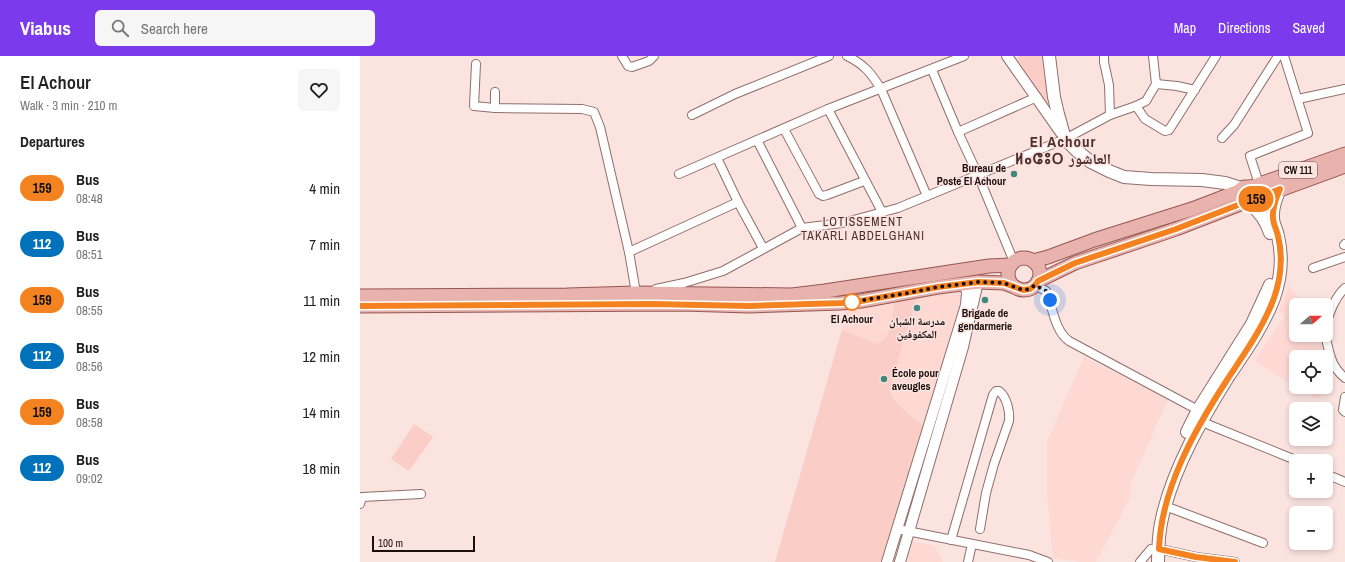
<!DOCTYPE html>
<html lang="en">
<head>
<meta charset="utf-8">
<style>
	:root { --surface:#fff; --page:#f6f6f6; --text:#222; --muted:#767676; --accent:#7c3aed }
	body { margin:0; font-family:"Archivo Narrow","Noto Naskh Arabic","Noto Sans Tifinagh",sans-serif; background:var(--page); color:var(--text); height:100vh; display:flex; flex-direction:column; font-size:15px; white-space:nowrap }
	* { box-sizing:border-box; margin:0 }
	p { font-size:13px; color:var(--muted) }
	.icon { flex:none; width:22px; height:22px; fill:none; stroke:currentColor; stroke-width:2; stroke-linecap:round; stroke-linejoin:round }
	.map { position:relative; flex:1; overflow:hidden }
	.side { display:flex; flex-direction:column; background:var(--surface); width:360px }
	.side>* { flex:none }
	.badge { padding:0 8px; border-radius:13px; font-size:14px; line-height:26px }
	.needle { width:26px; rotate:70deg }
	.controls { position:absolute; left:929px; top:242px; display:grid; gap:8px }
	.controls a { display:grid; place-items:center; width:44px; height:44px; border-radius:6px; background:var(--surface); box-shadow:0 2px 6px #0003; font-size:20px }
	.scale { position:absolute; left:12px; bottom:10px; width:103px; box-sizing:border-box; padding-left:4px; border:2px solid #1b0e0d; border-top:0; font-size:11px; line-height:14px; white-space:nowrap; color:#1b0e0d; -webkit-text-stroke:3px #fbe3e0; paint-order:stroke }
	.you { position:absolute; width:20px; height:20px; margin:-10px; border:3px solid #fff; border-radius:50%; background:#1a73e8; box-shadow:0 0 0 6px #1a73e833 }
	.map>.badge { position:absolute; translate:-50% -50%; box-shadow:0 0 0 2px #fff }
	h2 { padding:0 20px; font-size:15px; line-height:36px }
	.round { display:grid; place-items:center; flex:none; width:42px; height:42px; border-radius:6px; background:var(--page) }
	.head { display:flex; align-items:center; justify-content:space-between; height:68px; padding:0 20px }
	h1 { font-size:19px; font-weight:600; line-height:30px }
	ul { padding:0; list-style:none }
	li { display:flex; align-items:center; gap:12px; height:56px; padding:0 20px }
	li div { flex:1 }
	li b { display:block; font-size:15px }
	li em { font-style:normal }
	li .badge { min-width:44px; font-weight:700; text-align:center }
	header { display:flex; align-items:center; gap:24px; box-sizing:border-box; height:56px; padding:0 20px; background:var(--accent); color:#fff }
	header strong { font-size:19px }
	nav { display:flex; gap:22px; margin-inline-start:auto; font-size:14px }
	.search { width:280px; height:36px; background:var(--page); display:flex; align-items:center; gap:10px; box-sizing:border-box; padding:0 14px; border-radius:6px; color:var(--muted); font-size:15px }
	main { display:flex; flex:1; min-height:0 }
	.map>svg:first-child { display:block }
	.built { fill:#fed8d3 }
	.green { fill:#fbcdc7 }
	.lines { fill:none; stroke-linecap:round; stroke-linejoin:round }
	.minor-casing { stroke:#906e6a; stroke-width:10 }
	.tertiary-casing { stroke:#906e6a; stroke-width:12 }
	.secondary-casing { stroke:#906e6a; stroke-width:14 }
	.primary-casing { stroke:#965751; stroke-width:15 }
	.minor { stroke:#fff; stroke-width:8 }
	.tertiary { stroke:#fff; stroke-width:10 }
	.secondary { stroke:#fff; stroke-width:12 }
	.primary { stroke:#e8b2ad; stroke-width:13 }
	.line-casing { stroke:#fff; stroke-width:9 }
	.line { stroke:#f58220; stroke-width:6 }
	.walk { stroke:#1b0e0d; stroke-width:4; stroke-dasharray:0 7.2 }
	.poi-dot { fill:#43887e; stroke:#fbe3e0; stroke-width:1.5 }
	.stop-dot { fill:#fff; stroke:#f58220; stroke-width:2 }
	.labels { text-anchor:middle; stroke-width:3; stroke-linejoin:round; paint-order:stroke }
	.shield { fill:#fbe3e0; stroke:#5e4e4c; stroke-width:1 }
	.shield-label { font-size:10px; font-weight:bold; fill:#1b0e0d }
	.poi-label { font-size:11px; font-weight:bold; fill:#1b0e0d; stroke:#fbe3e0 }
	.stop-label { font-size:11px; font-weight:bold; fill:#1b0e0d; stroke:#fbe3e0 }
	.neighbourhood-label { font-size:12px; letter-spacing:1px; fill:#4c2e2b; stroke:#fbe3e0 }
	.district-label { font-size:15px; font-weight:bold; letter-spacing:1px; fill:#4c2e2b; stroke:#fbe3e0 }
</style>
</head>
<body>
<header>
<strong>Viabus</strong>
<div class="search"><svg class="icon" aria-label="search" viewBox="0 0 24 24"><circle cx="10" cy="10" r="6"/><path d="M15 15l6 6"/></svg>Search here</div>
<nav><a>Map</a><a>Directions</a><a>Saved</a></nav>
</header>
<main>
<section class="side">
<div class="head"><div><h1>El Achour</h1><p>Walk · 3 min · 210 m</p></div><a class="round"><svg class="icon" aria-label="heart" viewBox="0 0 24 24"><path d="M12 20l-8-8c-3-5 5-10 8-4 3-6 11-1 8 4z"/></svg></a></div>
<h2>Departures</h2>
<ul>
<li><span class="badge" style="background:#f58220;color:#111">159</span><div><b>Bus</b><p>08:48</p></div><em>4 min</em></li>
<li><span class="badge" style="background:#0072bc;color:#fff">112</span><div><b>Bus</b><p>08:51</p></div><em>7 min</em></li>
<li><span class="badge" style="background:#f58220;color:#111">159</span><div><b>Bus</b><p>08:55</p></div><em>11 min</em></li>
<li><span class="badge" style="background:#0072bc;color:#fff">112</span><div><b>Bus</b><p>08:56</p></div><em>12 min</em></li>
<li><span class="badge" style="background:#f58220;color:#111">159</span><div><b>Bus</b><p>08:58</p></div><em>14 min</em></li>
<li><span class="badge" style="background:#0072bc;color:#fff">112</span><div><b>Bus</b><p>09:02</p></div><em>18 min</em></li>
</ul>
</section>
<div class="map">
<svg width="985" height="506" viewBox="0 0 985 506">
	<rect width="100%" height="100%" fill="#fbe3e0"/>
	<g class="built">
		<polygon points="929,230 944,249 936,249 936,279 960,279 964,301 936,301 936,331 895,305 924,260 919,255"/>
		<polygon points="600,234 603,238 604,243 526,506 415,506 482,274 486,253 513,251 535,244"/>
		<polygon points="724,301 808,343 772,424 769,443 736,506 722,506 693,502 687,436 687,386"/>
		<polygon points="937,331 966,331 958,344"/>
		<polygon points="552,485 575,490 583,506 547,506"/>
	</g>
	<g class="green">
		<polygon points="660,0 684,0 688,49 656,6 658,1"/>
		<path d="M557,240L529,335C536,350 553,361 566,372L526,506H415L482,274L517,288C533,284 532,258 535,244Z"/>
		<polygon points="54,368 73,381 49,415 31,403"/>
	</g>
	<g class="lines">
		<defs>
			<g id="minor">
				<polyline points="262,0 268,10 272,11 289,5 294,0"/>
				<path d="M487,0C505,9 511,17 521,33L567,140"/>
				<polyline points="744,0 744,6 749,29 750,59"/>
				<polyline points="116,8 114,50 135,52 222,53 234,56 240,71 269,196 276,237 281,236"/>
				<polyline points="572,14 598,76 618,119 654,206"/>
				<polyline points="796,28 817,30 835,34"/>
				<polyline points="135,36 135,52"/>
				<polyline points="938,43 985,33"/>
				<polyline points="776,50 785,63 805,75 809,74 856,0"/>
				<polyline points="468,53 522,156"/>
				<polyline points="332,59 375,38 469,0"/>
				<polyline points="424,73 459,138 463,140 467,139 504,125"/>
				<polyline points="598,76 677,41"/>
				<polyline points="862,82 874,69 918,0"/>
				<polyline points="397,84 442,172"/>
				<polyline points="357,102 378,146 403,192"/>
				<polyline points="319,118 468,53 604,0"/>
				<polyline points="899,128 890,100 948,77 924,0"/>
				<polyline points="984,189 985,188"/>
				<polyline points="269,196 378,146"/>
				<polyline points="953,212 985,201"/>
				<path d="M675,229L686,235C693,251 694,274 709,285L838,354"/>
				<polyline points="296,233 324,227 363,215 442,172 482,167 538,152 705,83 750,59 776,50 786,45 796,28 793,0"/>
				<path d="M966,268C970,256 975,241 985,232"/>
				<path d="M965,279C970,297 970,310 985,322"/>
				<polyline points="985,341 983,354 985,356"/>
				<polyline points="842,366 938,405"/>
				<polyline points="966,418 985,426"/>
				<polyline points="0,448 2,441 61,438"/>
				<polyline points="805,450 903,487"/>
				<polyline points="537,473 669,499 688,506"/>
				<path d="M591,484L633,339L636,335H639C647,341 650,356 649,365L634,408L626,437L620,473"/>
				<polyline points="799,493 836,501 875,506"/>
				<polyline points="608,506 612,488"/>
				<polyline points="780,506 791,493"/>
			</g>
			<g id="tertiary">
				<polyline points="647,0 701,77"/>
				<polyline points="527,506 606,249 607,237 605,227"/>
				<polyline points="540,506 603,291 618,226"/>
			</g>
			<g id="secondary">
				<polyline points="689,0 694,41 698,58 705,83 716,94 731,106 749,115 764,121 791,123 842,124 865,127 881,132"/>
				<path d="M890,148C900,156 906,164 910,177"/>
				<polyline points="827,376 838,354 892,268 910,229"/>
				<path d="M798,506C798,490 799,473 803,458C815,409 842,363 868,321C885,296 903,271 914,242C921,222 923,201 918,180C917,174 913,168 913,162C912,152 916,142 920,133"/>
			</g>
			<g id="primary">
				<polyline points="891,131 985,98"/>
				<path d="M895,143V136L891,131H884C878,134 876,139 880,145C885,149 891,149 895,143L985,110"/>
				<circle cx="664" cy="218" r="16"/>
				<polyline points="673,205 688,201 734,184 832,153 879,135"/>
				<polyline points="678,225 715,207 816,173 883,147"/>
				<polyline points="0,240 207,239 276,237 432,239 465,235 629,210 651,209"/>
				<polyline points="0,250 323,248 389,250 481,247 501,245 578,231 618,226 644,227 657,232"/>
			</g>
		</defs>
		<use href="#minor" class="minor-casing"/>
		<use href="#tertiary" class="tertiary-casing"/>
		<use href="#secondary" class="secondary-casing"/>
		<use href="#primary" class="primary-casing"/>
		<use href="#minor" class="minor"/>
		<use href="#tertiary" class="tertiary"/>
		<use href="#secondary" class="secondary"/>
		<use href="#primary" class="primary"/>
	</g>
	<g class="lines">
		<defs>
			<path id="line" d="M0,250L292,248L389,250L481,247L501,245L578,231L618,226L644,227L663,234L670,233L675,229L678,225L715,207L816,173L883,147L890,148L895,143L920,133C916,142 912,152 913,162C913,168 917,174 918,180C923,201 921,222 914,242C903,272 884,298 867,324C835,373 801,433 799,493L836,501L875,506"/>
		</defs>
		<use href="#line" class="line-casing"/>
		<use href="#line" class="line"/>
		<polyline class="walk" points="492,246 491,246 548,237 578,231 618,226 644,227 663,234 670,233 675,229 686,235 690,244"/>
	</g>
	<g class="poi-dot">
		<circle cx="654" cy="118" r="4"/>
		<circle cx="625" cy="244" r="4"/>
		<circle cx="557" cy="252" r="4"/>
		<circle cx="524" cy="323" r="4"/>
	</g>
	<circle class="stop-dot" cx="492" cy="246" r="8"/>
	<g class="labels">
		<rect class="shield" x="919" y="106" width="38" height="16" rx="3"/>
		<g class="shield-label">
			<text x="938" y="118">CW 111</text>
		</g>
		<g class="poi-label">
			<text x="646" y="116" text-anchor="end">Bureau de<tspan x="646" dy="13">Poste El Achour</tspan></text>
			<text x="625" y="261">Brigade de<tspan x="625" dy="13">gendarmerie</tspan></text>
			<text x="557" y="269">مدرسة الشبان<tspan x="557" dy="13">المكفوفين</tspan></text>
			<text x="532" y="321" text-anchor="start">École pour<tspan x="532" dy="13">aveugles</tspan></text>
		</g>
		<g class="stop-label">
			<text x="492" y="267">El Achour</text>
		</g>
		<g class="neighbourhood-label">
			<text x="503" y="170">LOTISSEMENT<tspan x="503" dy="14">TAKARLI ABDELGHANI</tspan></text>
		</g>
		<g class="district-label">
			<text x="703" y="91">El Achour<tspan x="703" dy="17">ⵍⴰⵛⵓⵔ العاشور</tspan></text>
		</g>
	</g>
</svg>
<div class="controls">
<a><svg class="needle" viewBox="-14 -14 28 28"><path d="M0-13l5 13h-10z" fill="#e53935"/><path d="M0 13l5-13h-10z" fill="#767676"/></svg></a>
<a><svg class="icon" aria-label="locate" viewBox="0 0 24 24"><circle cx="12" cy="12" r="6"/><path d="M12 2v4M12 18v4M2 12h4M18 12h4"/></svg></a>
<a><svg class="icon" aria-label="layers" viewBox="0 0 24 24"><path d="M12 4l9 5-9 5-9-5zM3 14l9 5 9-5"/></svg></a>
<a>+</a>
<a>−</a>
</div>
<div class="scale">100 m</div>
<div class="you" style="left:690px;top:244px"></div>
<b class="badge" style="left:896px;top:143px;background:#f58220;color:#111">159</b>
</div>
</main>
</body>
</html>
